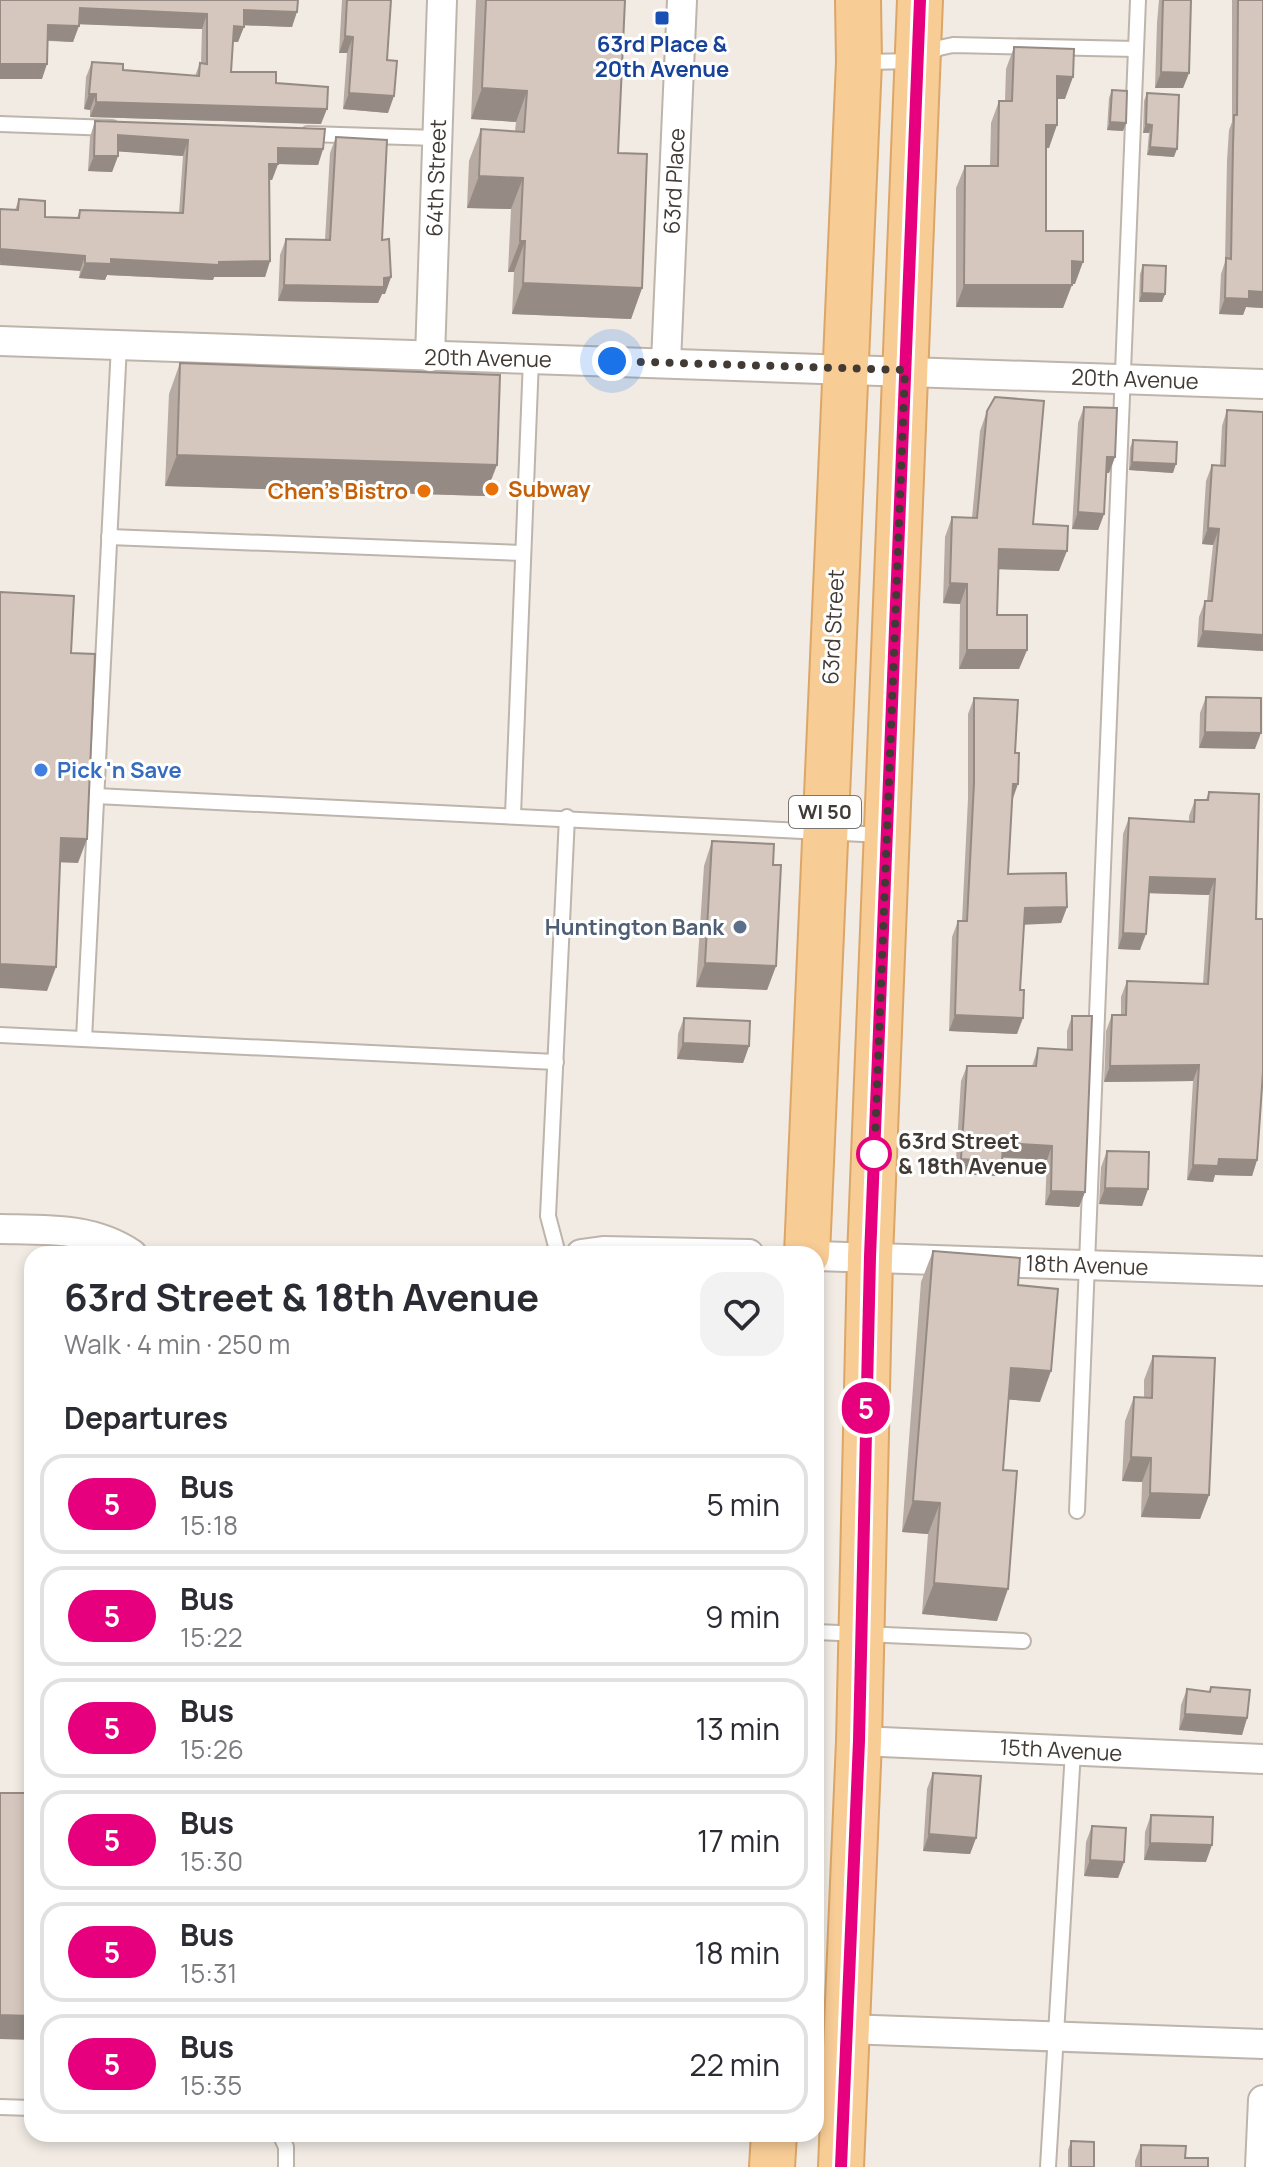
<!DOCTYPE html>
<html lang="en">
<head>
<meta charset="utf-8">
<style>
	:root { --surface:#fff; --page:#f2f2f3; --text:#2b2b33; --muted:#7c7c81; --line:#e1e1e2 }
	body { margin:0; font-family:Manrope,sans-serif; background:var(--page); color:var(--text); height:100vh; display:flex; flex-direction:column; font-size:30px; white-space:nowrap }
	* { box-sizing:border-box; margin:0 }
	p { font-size:26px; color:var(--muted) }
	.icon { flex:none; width:44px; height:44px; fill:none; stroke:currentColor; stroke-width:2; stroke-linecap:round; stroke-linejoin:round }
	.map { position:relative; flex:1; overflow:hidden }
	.panel { position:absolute; left:24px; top:1246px; width:800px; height:896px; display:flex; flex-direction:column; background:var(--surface); border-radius:24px; box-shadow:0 4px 12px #0003 }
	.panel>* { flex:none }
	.badge { padding:0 16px; border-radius:26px; font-size:28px; line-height:52px }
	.you { position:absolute; width:40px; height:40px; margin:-20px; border:6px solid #fff; border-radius:50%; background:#1a73e8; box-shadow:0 0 0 12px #1a73e833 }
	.map>.badge { position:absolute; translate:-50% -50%; box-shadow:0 0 0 4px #fff }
	h2 { padding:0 40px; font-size:30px; line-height:72px }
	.round { display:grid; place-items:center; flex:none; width:84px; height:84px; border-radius:24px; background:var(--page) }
	.summary { display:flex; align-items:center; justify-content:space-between; height:136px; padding:0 40px }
	h1 { font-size:38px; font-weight:700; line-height:60px }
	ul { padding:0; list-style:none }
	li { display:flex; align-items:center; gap:24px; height:100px; margin:0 16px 12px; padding:0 24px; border:4px solid var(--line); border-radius:24px }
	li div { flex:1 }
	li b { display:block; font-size:30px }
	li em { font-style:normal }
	li .badge { min-width:88px; font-weight:700; text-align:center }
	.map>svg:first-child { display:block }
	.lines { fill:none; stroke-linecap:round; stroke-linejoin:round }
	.lane-casing { stroke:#beb4aa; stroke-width:18 }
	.street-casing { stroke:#beb4aa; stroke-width:32 }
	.primary-casing { stroke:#dca667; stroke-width:48 }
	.lane { stroke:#fff; stroke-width:14 }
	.street { stroke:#fff; stroke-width:28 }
	.primary { stroke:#f8cc95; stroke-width:44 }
	.wall { fill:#b7aba3 }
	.shaded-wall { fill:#958b84 }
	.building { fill:#d5c7bd; stroke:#958b84; stroke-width:2 }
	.line-casing { stroke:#fff; stroke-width:18 }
	.line { stroke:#e6007e; stroke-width:12 }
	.walk { stroke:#423a34; stroke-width:8; stroke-dasharray:0 14.4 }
	.transit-dot { fill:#1a4fb4; stroke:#fff; stroke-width:3 }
	.food-dot { fill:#e8710a; stroke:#fff; stroke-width:3 }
	.shop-dot { fill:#3f7fe0; stroke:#fff; stroke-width:3 }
	.service-dot { fill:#5c6f8a; stroke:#fff; stroke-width:3 }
	.stop-dot { fill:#fff; stroke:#e6007e; stroke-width:4 }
	.labels { text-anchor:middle; stroke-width:6; stroke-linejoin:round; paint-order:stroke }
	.shield { fill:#fff; stroke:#7b7571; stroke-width:2 }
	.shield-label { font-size:20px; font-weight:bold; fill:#423a34 }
	.transit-label { font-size:22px; font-weight:bold; fill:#164399; stroke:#fff }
	.street-label { font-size:22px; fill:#423a34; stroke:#fff }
	.food-label { font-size:22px; font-weight:bold; fill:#c56008; stroke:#fff; text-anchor:start }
	.shop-label { font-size:22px; font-weight:bold; fill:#366cbe; stroke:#fff; text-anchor:start }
	.service-label { font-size:22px; font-weight:bold; fill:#4e5e75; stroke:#fff; text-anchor:end }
	.stop-label { font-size:22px; font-weight:bold; fill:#423a34; stroke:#fff; text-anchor:start }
</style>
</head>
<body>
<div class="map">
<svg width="1263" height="2167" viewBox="0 0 1263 2167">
	<rect width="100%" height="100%" fill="#f1ebe4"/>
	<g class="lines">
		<defs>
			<g id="lane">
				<polyline points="864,62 917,61 939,48 953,45 1136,49"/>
				<polyline points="0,124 112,128"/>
				<polyline points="308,134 437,138"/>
				<polyline points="109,537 523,553"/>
				<polyline points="96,796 883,835"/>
				<polyline points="513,815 531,359"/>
				<polyline points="0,1035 556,1062"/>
				<polyline points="84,1039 119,345"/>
				<polyline points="558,1254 548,1216 567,817"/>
				<polyline points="1077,1511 1138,0"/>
				<polyline points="816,1632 1023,1641"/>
				<polyline points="0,2107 32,2108"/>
				<polyline points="280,2134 286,2147 286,2167"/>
				<polyline points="1048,2167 1073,1751"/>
			</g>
			<g id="street">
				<polyline points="0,341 1263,384"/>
				<polyline points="430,357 442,0"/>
				<polyline points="666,362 682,0"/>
				<path d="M0,1229C46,1230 92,1227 132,1254"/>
				<polyline points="581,1254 603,1251 749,1254"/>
				<polyline points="816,1256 1263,1271"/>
				<polyline points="859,1741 1263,1759"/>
				<polyline points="846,2029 1263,2044"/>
				<polyline points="1260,2167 1263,2100"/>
			</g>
			<g id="primary">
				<polyline points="807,1254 859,62 858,0"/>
				<polyline points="772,2167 774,2134"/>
				<polyline points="841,2167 859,1741 870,1257 920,0"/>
			</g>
		</defs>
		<use href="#lane" class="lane-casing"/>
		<use href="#street" class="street-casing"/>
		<use href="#primary" class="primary-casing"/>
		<use href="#lane" class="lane"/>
		<use href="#street" class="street"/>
		<use href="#primary" class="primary"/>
	</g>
	<g class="wall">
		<polygon points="0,0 298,0 292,27 244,25 238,42 233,42 231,72 276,83 321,124 90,117 90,110 84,109 86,77 92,62 123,70 195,76 200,63 201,63 202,29 79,24 73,42 48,41 42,79 0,79"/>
		<polygon points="342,0 391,0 387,60 388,113 343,109 347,53 339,53"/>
		<polygon points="476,0 625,0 618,153 642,288 631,319 512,314 514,272 508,272 511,209 467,208 469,161 481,129 515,131 516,122 471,119"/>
		<polygon points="1159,0 1191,0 1189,73 1183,88 1155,88 1157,23"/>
		<polygon points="1232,0 1263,0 1263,308 1246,307 1243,315 1219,314 1221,274 1225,262 1227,161 1229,130 1232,122"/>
		<polygon points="1014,47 1065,99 1057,99 1049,148 1046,148 1046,231 1075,284 1072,284 1063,308 956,307 956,188 965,166 990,166 991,123 999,101 1005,101 1006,69"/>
		<polygon points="1112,90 1126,123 1123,131 1107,130 1109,98"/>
		<polygon points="1147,93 1174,157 1147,155 1149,133 1143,133 1144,101"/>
		<polygon points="95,121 323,149 318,165 278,164 272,180 270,179 270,261 265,277 214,277 213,280 107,275 105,280 79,278 80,271 15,210 19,199 45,217 77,218 80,210 179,213 183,156 118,151 118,156 112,172 88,171 90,137"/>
		<polygon points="336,137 382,240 391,277 385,294 382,294 378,303 278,301 280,255 286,239 325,240 330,153"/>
		<polygon points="1143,265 1165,294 1162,302 1139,302 1140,274"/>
		<polygon points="180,363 485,496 165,486 169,394"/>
		<polygon points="1084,407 1115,457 1109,473 1106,473 1104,514 1098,530 1072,529 1078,423"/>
		<polygon points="1227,410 1263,412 1263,651 1197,647 1199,617 1205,601 1207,601 1213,545 1202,544 1206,481 1212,465 1220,465 1222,426"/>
		<polygon points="987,411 1033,524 1059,571 998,569 997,615 1027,650 1019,669 959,669 960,604 943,603 945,537 952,517 972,518 980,431"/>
		<polygon points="1133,440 1173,473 1129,470 1130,448"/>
		<polygon points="1206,697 1255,749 1199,748 1200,713"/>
		<polygon points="974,698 1012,800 1008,874 1067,907 1061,923 1024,924 1017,1034 949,1031 952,937 958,921 962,921 968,799 968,714"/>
		<polygon points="1209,792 1256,919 1257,1160 1252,1176 1215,1175 1213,1182 1187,1180 1193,1081 1104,1082 1106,1031 1112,1015 1121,1015 1121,997 1127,981 1203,984 1209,895 1149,893 1140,950 1118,949 1123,834 1129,818 1189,822 1189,816 1195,800 1206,800"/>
		<polygon points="712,841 773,865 776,966 767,990 696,987 704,866"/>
		<polygon points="1072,1016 1085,1192 1079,1207 1045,1205 1047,1160 1003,1158 997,1176 955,1174 961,1081 967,1066 1032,1066 1038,1048 1067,1050 1067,1031"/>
		<polygon points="684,1018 749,1046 743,1063 677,1059 678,1034"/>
		<polygon points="1107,1151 1148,1189 1142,1206 1099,1204 1101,1167"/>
		<polygon points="933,1251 1018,1285 1040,1402 1009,1399 1003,1470 997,1621 922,1614 928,1534 902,1532 921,1282"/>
		<polygon points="1153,1356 1209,1495 1200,1519 1141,1517 1142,1482 1122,1481 1125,1421 1134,1397 1144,1398 1144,1380"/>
		<polygon points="1211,1687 1247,1718 1242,1735 1179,1730 1181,1705 1187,1689 1209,1692"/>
		<polygon points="933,1773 976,1838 970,1854 923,1851 927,1789"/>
		<polygon points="1151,1815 1206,1862 1144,1860 1145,1832"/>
		<polygon points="1092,1826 1124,1862 1118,1878 1084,1876 1086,1842"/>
		<polygon points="1071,2141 1094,2167 1068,2167 1068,2150"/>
		<polygon points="1141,2145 1185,2158 1208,2167 1135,2167 1135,2161"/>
	</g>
	<g class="shaded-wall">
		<polygon points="80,8 207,14 202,29 74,24"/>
		<polygon points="244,10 297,12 292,27 238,25"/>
		<polygon points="48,25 79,26 73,42 42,40"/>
		<polygon points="234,26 244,27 238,42 229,42"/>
		<polygon points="345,36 353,37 347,53 339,53"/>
		<polygon points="0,64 47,64 42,79 0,79"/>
		<polygon points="1161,72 1189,73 1183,88 1155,88"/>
		<polygon points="1057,76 1073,77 1065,99 1049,99"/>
		<polygon points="482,88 527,91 516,122 471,119"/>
		<polygon points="349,93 394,96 388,113 343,109"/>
		<polygon points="89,94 96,94 90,110 84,109"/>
		<polygon points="96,102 327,109 321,124 90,117"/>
		<polygon points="1110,122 1126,123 1123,131 1107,130"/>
		<polygon points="1146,124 1152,125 1149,133 1143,133"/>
		<polygon points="1046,125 1057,125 1049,148 1038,148"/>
		<polygon points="118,135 188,140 183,156 112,151"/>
		<polygon points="1150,147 1177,149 1174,157 1147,155"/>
		<polygon points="278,148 323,149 318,165 278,164 272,180 264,179 269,164"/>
		<polygon points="94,156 118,156 112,172 88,171"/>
		<polygon points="479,176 523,178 511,209 467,208"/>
		<polygon points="520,241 525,241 514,272 508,272"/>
		<polygon points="1,249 85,256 80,271 0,265"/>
		<polygon points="111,259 219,262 270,261 265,277 214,277 213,280 107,275 105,280 79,278 85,263"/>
		<polygon points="1072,261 1083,262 1075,284 1064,284"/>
		<polygon points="391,277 385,294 382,294 378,303 278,301 284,285"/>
		<polygon points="523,283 642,288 631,319 512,314"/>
		<polygon points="964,285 1072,285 1063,308 956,307"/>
		<polygon points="1249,291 1263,292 1263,308 1246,307 1243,315 1219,314 1225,298"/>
		<polygon points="1142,293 1165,294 1162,302 1139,302"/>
		<polygon points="177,455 497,465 485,496 165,486"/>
		<polygon points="1107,457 1115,457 1109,473 1101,473"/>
		<polygon points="1132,462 1176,464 1173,473 1129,470"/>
		<polygon points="1078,512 1104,514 1098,530 1072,529"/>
		<polygon points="1208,528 1219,529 1213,545 1202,544"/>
		<polygon points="999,549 1067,551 1059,571 992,569"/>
		<polygon points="950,583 967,584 960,604 943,603"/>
		<polygon points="1203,631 1263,635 1263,651 1197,647"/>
		<polygon points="967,650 1027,650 1019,669 959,669"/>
		<polygon points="1205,732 1261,733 1255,749 1199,748"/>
		<polygon points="1013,784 1018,784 1012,801"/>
		<polygon points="61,838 87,839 78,863 53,862"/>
		<polygon points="1150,877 1215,879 1209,895 1144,893"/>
		<polygon points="1067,907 1061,923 1019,925 1025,908"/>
		<polygon points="1123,933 1146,934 1140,950 1118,949"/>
		<polygon points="705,963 776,966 767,990 696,987"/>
		<polygon points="0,964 56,967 47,991 0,988"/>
		<polygon points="955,1015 1023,1018 1017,1034 949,1031"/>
		<polygon points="683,1043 749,1046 743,1063 677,1059"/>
		<polygon points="1199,1065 1193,1081 1104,1082 1110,1066"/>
		<polygon points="1003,1143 1052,1146 1047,1160 998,1157"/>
		<polygon points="961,1159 1002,1162 997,1176 955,1174"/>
		<polygon points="1219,1159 1257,1160 1252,1176 1215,1175 1213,1182 1187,1180 1193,1165"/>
		<polygon points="1105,1188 1148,1189 1142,1206 1099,1204"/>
		<polygon points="1051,1191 1085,1192 1079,1207 1045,1205"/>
		<polygon points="1011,1368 1051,1371 1040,1402 1000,1399"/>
		<polygon points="1131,1457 1151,1458 1142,1482 1122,1481"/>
		<polygon points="1150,1493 1209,1495 1200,1519 1141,1517"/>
		<polygon points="913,1501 940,1503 928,1534 902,1532"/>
		<polygon points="934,1583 1008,1589 997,1621 922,1614"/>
		<polygon points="1185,1714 1247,1718 1242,1735 1179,1730"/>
		<polygon points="929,1834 976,1838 970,1854 923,1851"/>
		<polygon points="1150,1843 1212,1845 1206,1862 1144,1860"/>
		<polygon points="1090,1860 1124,1862 1118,1878 1084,1876"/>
		<polygon points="0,2015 32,2016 32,2040 0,2039"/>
	</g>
	<g class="building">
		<polygon points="0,0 298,0 297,12 244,10 244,27 234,26 231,72 276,72 276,83 328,87 327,109 96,102 96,94 89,94 92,62 123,64 123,70 199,76 200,63 207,64 207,14 80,8 79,26 48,25 47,64 0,64"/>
		<polygon points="347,0 391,0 387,60 397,61 394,96 349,93 353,37 345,36"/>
		<polygon points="486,0 625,0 618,153 647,154 642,288 523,283 525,241 520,241 523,178 479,176 481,129 524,132 527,91 482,88"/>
		<polygon points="1163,0 1191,0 1189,73 1161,72"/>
		<polygon points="1238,0 1263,0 1263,292 1249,291 1249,299 1225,298 1226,258 1231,259 1233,145 1234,115 1237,115"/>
		<polygon points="1014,47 1074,49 1073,77 1057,76 1057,125 1046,125 1046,231 1083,231 1083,262 1072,261 1072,285 964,285 965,166 998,166 999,101 1012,101"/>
		<polygon points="1112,90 1127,91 1126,123 1110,122"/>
		<polygon points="1147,93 1179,95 1177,149 1150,147 1152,125 1146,124"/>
		<polygon points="95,121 325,129 323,149 278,148 278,164 269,164 270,261 219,262 219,265 111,259 111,264 85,263 85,256 1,249 0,262 0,209 18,210 19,199 45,201 45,217 79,218 80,210 183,213 188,140 118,135 118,156 94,156"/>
		<polygon points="336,137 387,140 382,240 389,239 391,277 384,278 384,287 284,285 286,239 330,240"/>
		<polygon points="1143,265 1166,266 1165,294 1142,293"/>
		<polygon points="180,363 500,375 497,465 177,455"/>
		<polygon points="995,397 1044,401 1033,524 1068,526 1067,551 999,549 997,615 1027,615 1027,650 967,650 967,584 950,583 952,517 977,518 987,411"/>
		<polygon points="1084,407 1117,408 1115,457 1107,457 1104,514 1078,512"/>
		<polygon points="1227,410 1263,412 1263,635 1203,631 1205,601 1212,601 1219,529 1208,528 1212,465 1225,466"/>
		<polygon points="1133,440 1177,442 1176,464 1132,462"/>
		<polygon points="0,592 74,596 71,653 95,654 87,839 61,838 56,967 0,964"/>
		<polygon points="1206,697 1261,698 1261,733 1205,732"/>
		<polygon points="974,698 1018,700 1015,753 1019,753 1018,784 1013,784 1008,874 1066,873 1067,907 1025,908 1020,990 1024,990 1023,1018 955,1015 958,921 967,921 974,783"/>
		<polygon points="1209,792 1259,794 1256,919 1263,919 1263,1072 1257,1160 1219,1159 1218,1166 1193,1165 1199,1065 1110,1066 1112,1015 1126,1015 1127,981 1208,984 1215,879 1150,877 1146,934 1123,933 1129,818 1194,822 1195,800 1208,800"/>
		<polygon points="712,841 774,844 773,865 781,865 776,966 705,963"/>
		<polygon points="1072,1016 1092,1016 1085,1192 1051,1191 1052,1146 1003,1143 1002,1162 961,1159 967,1066 1036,1066 1038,1048 1072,1050"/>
		<polygon points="684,1018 750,1021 749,1046 683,1043"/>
		<polygon points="1107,1151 1149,1152 1148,1189 1105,1188"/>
		<polygon points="933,1251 1020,1258 1018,1285 1058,1289 1051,1371 1011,1368 1003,1470 1017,1471 1008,1589 934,1583 940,1503 913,1501"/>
		<polygon points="1153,1356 1215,1358 1209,1495 1150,1493 1151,1458 1131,1457 1134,1397 1152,1398"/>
		<polygon points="1211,1687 1250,1690 1247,1718 1185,1714 1187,1689 1210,1692"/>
		<polygon points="933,1773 981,1776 976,1838 929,1834"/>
		<polygon points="0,1793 32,1793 32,2016 0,2015"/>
		<polygon points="1151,1815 1213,1817 1212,1845 1150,1843"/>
		<polygon points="1092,1826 1126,1828 1124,1862 1090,1860"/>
		<polygon points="1071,2141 1094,2142 1094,2167 1071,2167"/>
		<polygon points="1141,2145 1186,2146 1185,2158 1208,2158 1208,2167 1141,2167"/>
	</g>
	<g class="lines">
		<defs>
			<polyline id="line" points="841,2167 859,1741 870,1257 920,0"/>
		</defs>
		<use href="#line" class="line-casing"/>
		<use href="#line" class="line"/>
		<polyline class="walk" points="612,361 905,370 874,1166 874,1154"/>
	</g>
	<rect class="transit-dot" x="654" y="10" width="16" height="16" rx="4"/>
	<g class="food-dot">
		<circle cx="492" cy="489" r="8"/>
		<circle cx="424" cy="491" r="8"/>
	</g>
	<circle class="shop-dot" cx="41" cy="770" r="8"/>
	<circle class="service-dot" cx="740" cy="927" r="8"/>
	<circle class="stop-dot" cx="874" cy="1154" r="16"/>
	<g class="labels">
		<rect class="shield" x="789" y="796" width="72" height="32" rx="6"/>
		<g class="shield-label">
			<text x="825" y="819">WI 50</text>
		</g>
		<g class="transit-label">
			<text x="662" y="52">63rd Place &amp;<tspan x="662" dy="25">20th Avenue</tspan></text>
		</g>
		<g class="street-label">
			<text transform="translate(436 178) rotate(-88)" y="8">64th Street</text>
			<text transform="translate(674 181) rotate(-87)" y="8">63rd Place</text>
			<text transform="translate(488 358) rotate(1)" y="8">20th Avenue</text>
			<text transform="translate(1135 379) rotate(2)" y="8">20th Avenue</text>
			<text transform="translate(833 627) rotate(-87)" y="8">63rd Street</text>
			<text transform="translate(1087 1265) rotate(2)" y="8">18th Avenue</text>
			<text transform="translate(1061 1750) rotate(3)" y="8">15th Avenue</text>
		</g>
		<g class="food-label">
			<text x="508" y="497">Subway</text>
			<text x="408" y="499" text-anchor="end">Chen's Bistro</text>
		</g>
		<g class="shop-label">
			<text x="57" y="778">Pick 'n Save</text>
		</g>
		<g class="service-label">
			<text x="724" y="935">Huntington Bank</text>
		</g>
		<g class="stop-label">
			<text x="898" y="1149">63rd Street<tspan x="898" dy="25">&amp; 18th Avenue</tspan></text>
		</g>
	</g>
</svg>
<div class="you" style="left:612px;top:361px"></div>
<b class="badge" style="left:866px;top:1408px;background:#e6007e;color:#fff">5</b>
<section class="panel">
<div class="summary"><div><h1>63rd Street &amp; 18th Avenue</h1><p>Walk · 4 min · 250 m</p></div><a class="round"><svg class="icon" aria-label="heart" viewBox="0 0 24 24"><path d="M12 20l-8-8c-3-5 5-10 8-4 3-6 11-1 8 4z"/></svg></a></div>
<h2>Departures</h2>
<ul>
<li><span class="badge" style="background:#e6007e;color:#fff">5</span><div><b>Bus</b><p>15:18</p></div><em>5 min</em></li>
<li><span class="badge" style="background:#e6007e;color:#fff">5</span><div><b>Bus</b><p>15:22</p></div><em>9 min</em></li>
<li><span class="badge" style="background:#e6007e;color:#fff">5</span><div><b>Bus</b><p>15:26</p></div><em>13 min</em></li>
<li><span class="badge" style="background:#e6007e;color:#fff">5</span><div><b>Bus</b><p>15:30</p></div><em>17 min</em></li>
<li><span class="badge" style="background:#e6007e;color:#fff">5</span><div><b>Bus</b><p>15:31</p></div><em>18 min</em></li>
<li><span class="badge" style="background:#e6007e;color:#fff">5</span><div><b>Bus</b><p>15:35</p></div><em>22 min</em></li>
</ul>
</section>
</div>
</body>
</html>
